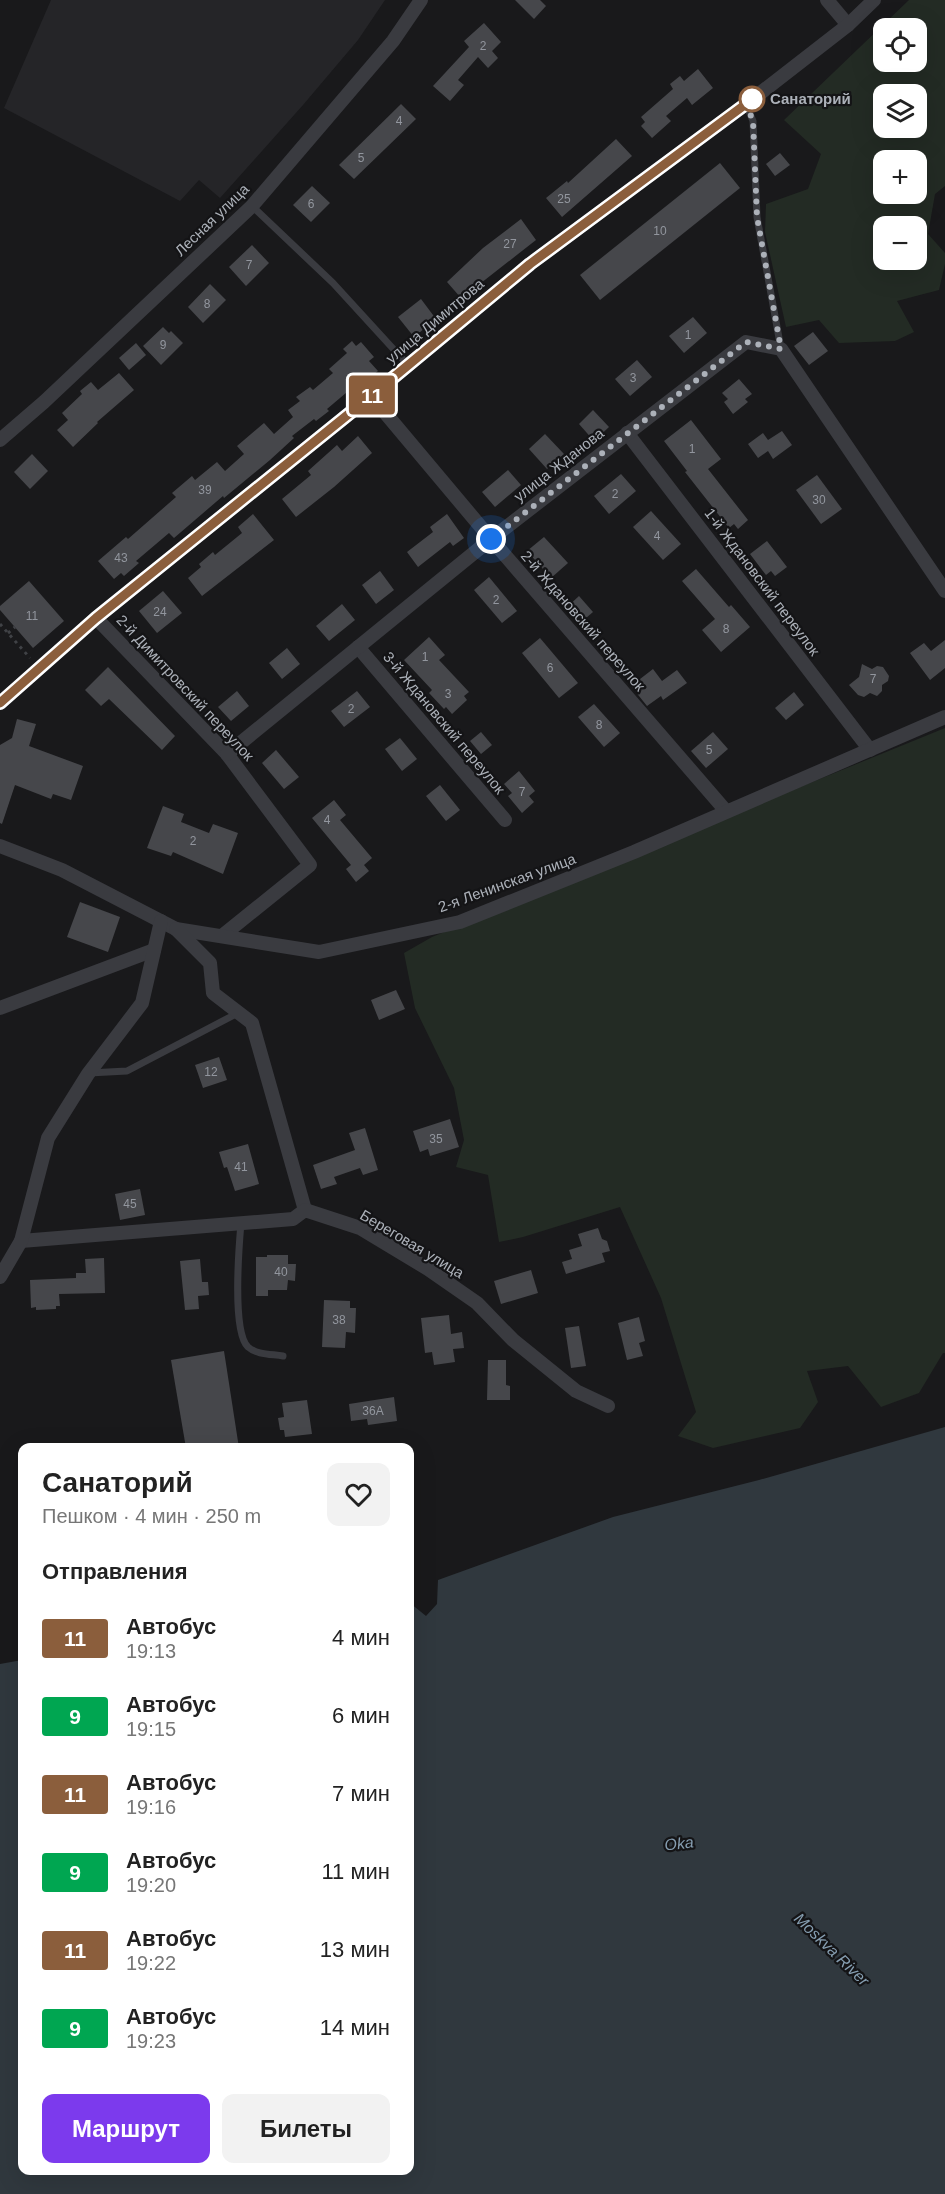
<!DOCTYPE html>
<html lang="ru">
<head>
<meta charset="utf-8">
<style>
	:root { --surface:#fff; --page:#f2f2f2; --text:#222; --muted:#767676; --accent:#7c3aed }
	body { margin:0; font-family:Arial,sans-serif; background:var(--page); color:var(--text); height:100vh; display:flex; flex-direction:column; font-size:22px; white-space:nowrap }
	* { box-sizing:border-box; margin:0 }
	p { font-size:20px; color:var(--muted) }
	.icon { flex:none; width:33px; height:33px; fill:none; stroke:currentColor; stroke-width:2; stroke-linecap:round; stroke-linejoin:round }
	.map { position:relative; flex:1; overflow:hidden }
	.side { position:absolute; left:18px; top:1443px; width:396px; height:732px; display:flex; flex-direction:column; background:var(--surface); border-radius:12px; box-shadow:0 6px 24px #0002 }
	.side>* { flex:none }
	.badge { padding:0 12px; border-radius:4px; font-size:21px; line-height:39px }
	.controls { position:absolute; left:873px; top:18px; display:grid; gap:12px }
	.controls a { display:grid; place-items:center; width:54px; height:54px; border-radius:12px; background:var(--surface); box-shadow:0 6px 24px #0002; font-size:30px }
	.you { position:absolute; width:30px; height:30px; margin:-15px; border:4px solid #fff; border-radius:50%; background:#1a73e8; box-shadow:0 0 0 9px #1a73e833 }
	.map>.badge { position:absolute; translate:-50% -50%; box-shadow:0 0 0 3px #fff }
	h2 { padding:0 24px; font-size:22px; line-height:54px }
	.round { display:grid; place-items:center; flex:none; width:63px; height:63px; border-radius:12px; background:var(--page) }
	.summary { display:flex; align-items:center; justify-content:space-between; height:102px; padding:0 24px }
	h1 { font-size:28px; font-weight:800; line-height:45px }
	.button { display:flex; gap:12px; margin-top:auto; padding:12px 24px }
	.button a { flex:1; height:69px; border-radius:12px; background:var(--accent); color:#fff; font-size:24px; font-weight:800; line-height:69px; text-align:center }
	.button a+a { background:var(--page); color:var(--text) }
	ul { padding:0; list-style:none }
	li { display:flex; align-items:center; gap:18px; height:78px; padding:0 24px }
	li div { flex:1 }
	li b { display:block; font-size:22px }
	li em { font-style:normal }
	li .badge { min-width:66px; font-weight:700; text-align:center }
	.map>svg:first-child { display:block }
	.built { fill:#252528 }
	.green { fill:#232b24; fill-rule:evenodd }
	.water { fill:#30383e }
	.building { fill:#46474b }
	.lines { fill:none; stroke-linecap:round; stroke-linejoin:round }
	.path { stroke:#404246; stroke-width:3; stroke-dasharray:3 4.5; stroke-linecap:butt }
	.lane { stroke:#3a3b40; stroke-width:7 }
	.street { stroke:#3a3b40; stroke-width:14 }
	.line-casing { stroke:#fff; stroke-width:14 }
	.line { stroke:#8b5e3c; stroke-width:9 }
	.walk { stroke:#acb1b9; stroke-width:6; stroke-dasharray:0 10.8 }
	.stop-dot { fill:#fff; stroke:#8b5e3c; stroke-width:3 }
	.labels { text-anchor:middle; stroke-width:4.5; stroke-linejoin:round; paint-order:stroke }
	.number-label { font-size:12px; fill:#92969e }
	.stop-label { font-size:15px; font-weight:bold; fill:#acb1b9; stroke:#141416; text-anchor:start }
	.street-label { font-size:15px; fill:#acb1b9; stroke:#141416 }
	.water-label { font-size:16px; font-style:italic; fill:#869eb1; stroke:#141416 }
</style>
</head>
<body>
<div class="map">
<svg width="945" height="2194" viewBox="0 0 945 2194">
	<rect width="100%" height="100%" fill="#19191b"/>
	<polygon class="built" points="51,0 385,0 358,40 303,105 220,198 199,180 180,201 4,108"/>
	<g class="green">
		<path d="M909,0H945V186L935,194L928,234L945,253V264L939,290L897,301L914,332L895,341L839,343L819,320L786,327L765,232L766,204L808,189L821,154L784,120ZM884,28H916V62H884ZM884,94H916V128H884ZM884,160H916V194H884ZM884,226H916V260H884Z"/>
		<polygon points="945,728 945,1353 943,1353 919,1393 881,1407 848,1366 807,1371 818,1402 800,1428 713,1448 678,1436 696,1412 661,1298 620,1207 523,1237 499,1242 488,1175 456,1167 464,1140 454,1088 415,1008 404,953 432,937"/>
	</g>
	<polygon class="water" points="945,1427 945,2194 0,2194 0,1664 22,1660 22,2170 410,2170 410,1603 426,1616 437,1604 438,1580 613,1517 759,1480"/>
	<g class="building">
		<polygon points="515,0 540,0 546,6 534,19"/>
		<polygon points="484,23 501,42 492,51 498,58 488,68 478,57 458,80 464,85 450,101 433,86 469,47 464,41"/>
		<polygon points="698,69 713,88 692,105 687,98 666,116 671,121 652,138 641,126 645,122 641,117 673,89 670,84 680,76 684,81"/>
		<polygon points="401,104 416,119 354,179 339,165"/>
		<polygon points="616,139 632,156 562,217 546,198 567,181 568,183"/>
		<polygon points="780,153 790,165 775,176 766,164"/>
		<polygon points="720,163 740,188 600,300 580,275"/>
		<polygon points="312,186 330,203 311,222 293,205"/>
		<polygon points="521,219 536,240 481,283 480,281 461,298 447,282 483,248"/>
		<polygon points="252,245 269,263 246,286 229,267"/>
		<polygon points="210,284 226,300 203,323 188,307"/>
		<polygon points="421,299 436,319 414,337 398,317"/>
		<polygon points="693,317 707,333 684,353 669,336"/>
		<polygon points="163,327 169,333 171,331 183,343 161,365 143,346"/>
		<polygon points="813,332 828,351 809,365 794,346"/>
		<polygon points="352,341 356,346 361,342 374,357 369,361 378,371 368,379 366,376 327,409 329,411 316,421 314,419 292,436 294,438 270,460 224,498 223,496 174,538 169,533 136,561 139,563 124,576 121,573 114,579 98,561 126,537 128,539 176,497 172,493 192,476 195,480 217,462 225,471 244,454 237,446 264,423 274,434 293,417 288,410 300,401 296,397 310,387 313,390 333,373 329,369 347,353 343,349"/>
		<polygon points="136,343 146,355 129,370 119,358"/>
		<polygon points="637,360 652,377 630,396 615,379"/>
		<polygon points="119,373 134,390 97,422 98,423 73,447 57,430 68,420 62,413 82,394 80,391 91,382 98,390"/>
		<polygon points="739,379 752,394 745,399 748,402 733,414 724,402 728,399 722,393"/>
		<polygon points="593,410 609,427 594,441 579,424"/>
		<polygon points="691,420 721,459 708,469 748,520 738,529 734,524 729,528 685,472 687,471 664,441"/>
		<polygon points="782,431 792,445 773,459 768,451 758,458 748,444 763,433 768,440"/>
		<polygon points="545,434 564,454 547,469 529,449"/>
		<polygon points="358,436 372,453 334,487 296,517 282,499 311,475 308,471 337,445 342,451"/>
		<polygon points="32,454 48,471 30,489 14,472"/>
		<polygon points="508,470 521,485 495,507 482,492"/>
		<polygon points="621,474 636,491 609,514 594,496"/>
		<polygon points="817,475 842,509 821,524 796,490"/>
		<polygon points="651,511 681,544 663,560 633,527"/>
		<polygon points="253,514 274,540 202,596 188,578 201,567 199,564 213,552 215,555 242,533 238,527"/>
		<polygon points="447,514 464,538 453,546 450,542 418,567 407,552 433,532 430,527"/>
		<polygon points="544,537 568,563 551,578 527,551"/>
		<polygon points="767,541 787,567 775,576 771,571 766,575 750,554"/>
		<polygon points="696,569 729,607 731,605 750,627 721,652 702,630 715,619 682,581"/>
		<polygon points="380,571 394,590 376,604 362,585"/>
		<polygon points="489,577 517,611 502,623 474,590"/>
		<polygon points="29,581 64,621 33,648 0,610 0,606"/>
		<polygon points="163,591 182,613 157,633 139,611"/>
		<polygon points="579,596 593,612 579,624 566,608"/>
		<polygon points="342,604 355,620 329,641 316,626"/>
		<polygon points="429,637 445,655 439,660 469,692 464,696 467,700 452,714 446,707 444,709 429,693 432,690 404,660"/>
		<polygon points="540,638 578,683 559,698 522,653"/>
		<polygon points="945,640 945,668 930,680 910,653 924,643 931,651"/>
		<polygon points="287,648 300,664 282,679 269,663"/>
		<polygon points="862,664 872,669 877,666 883,667 889,676 888,681 882,685 882,691 877,696 870,693 864,697 858,695 849,685 859,677"/>
		<polygon points="108,667 175,736 162,750 109,699 101,706 85,690"/>
		<polygon points="653,669 662,681 677,670 687,683 663,700 661,696 647,706 631,686"/>
		<polygon points="237,691 249,706 231,721 218,707"/>
		<polygon points="357,691 370,707 344,727 331,711"/>
		<polygon points="794,692 804,705 786,720 775,708"/>
		<polygon points="594,704 620,733 604,747 578,717"/>
		<polygon points="17,719 36,724 29,746 83,766 71,800 53,794 51,799 15,785 2,824 0,823 0,745 12,738"/>
		<polygon points="481,732 492,745 481,754 470,741"/>
		<polygon points="713,732 728,749 706,768 691,751"/>
		<polygon points="400,738 417,759 402,771 385,749"/>
		<polygon points="276,750 299,777 284,789 262,763"/>
		<polygon points="519,771 535,791 529,796 534,802 522,813 508,796 512,793 504,784"/>
		<polygon points="440,785 460,810 446,821 426,796"/>
		<polygon points="334,800 346,815 340,820 372,858 364,865 369,871 356,882 346,869 351,865 312,818"/>
		<polygon points="163,806 184,814 181,822 209,833 213,824 238,833 223,874 173,852 171,856 147,848"/>
		<polygon points="80,902 120,917 108,952 67,937"/>
		<polygon points="396,990 405,1009 379,1020 371,1000"/>
		<polygon points="219,1057 227,1080 203,1088 195,1065"/>
		<polygon points="450,1119 459,1147 430,1156 428,1149 420,1152 413,1131"/>
		<polygon points="365,1128 378,1170 363,1175 360,1168 334,1177 337,1184 321,1189 313,1165 355,1150 349,1133"/>
		<polygon points="248,1144 259,1184 235,1191 227,1167 224,1168 219,1152"/>
		<polygon points="140,1189 145,1215 120,1220 115,1194"/>
		<polygon points="598,1228 602,1239 607,1241 610,1251 602,1253 605,1262 566,1274 562,1262 572,1259 569,1250 582,1246 578,1234"/>
		<polygon points="267,1255 288,1255 288,1264 296,1264 295,1281 288,1280 287,1290 268,1290 268,1296 256,1296 256,1257 267,1257"/>
		<polygon points="104,1258 105,1293 59,1294 60,1306 56,1306 56,1309 36,1310 36,1307 31,1308 30,1280 76,1278 76,1273 86,1273 85,1259"/>
		<polygon points="200,1259 202,1282 208,1282 209,1295 198,1296 199,1309 185,1310 180,1261"/>
		<polygon points="531,1270 538,1293 501,1304 494,1281"/>
		<polygon points="324,1300 350,1301 350,1308 356,1308 355,1333 346,1332 345,1348 322,1347"/>
		<polygon points="449,1315 451,1334 462,1332 464,1348 453,1349 455,1362 434,1365 432,1352 425,1353 421,1318"/>
		<polygon points="639,1317 645,1341 639,1343 643,1356 627,1360 618,1323"/>
		<polygon points="579,1326 586,1366 571,1368 565,1328"/>
		<polygon points="224,1351 239,1448 186,1448 171,1360"/>
		<polygon points="488,1360 506,1360 506,1385 510,1386 510,1400 487,1400"/>
		<polygon points="394,1397 397,1421 368,1425 367,1419 351,1421 349,1404"/>
		<polygon points="307,1400 312,1434 285,1437 284,1430 280,1430 278,1418 284,1417 282,1403"/>
	</g>
	<g class="lines">
		<g class="path">
			<polyline points="0,624 30,658"/>
			<polyline points="8,633 15,627"/>
		</g>
		<g class="lane">
			<polyline points="746,104 753,121 757,217 781,349"/>
			<polyline points="252,206 333,283 408,365"/>
			<polyline points="89,1073 127,1071 238,1013"/>
			<path d="M241,1223C239,1246 232,1332 248,1347C257,1355 272,1354 283,1356"/>
		</g>
		<g class="street">
			<polyline points="827,0 848,25"/>
			<polyline points="371,396 491,539 726,811"/>
			<polyline points="627,433 870,750"/>
			<polyline points="0,440 44,402 252,206 393,41 421,0"/>
			<polyline points="96,618 227,754 310,865 222,936"/>
			<polyline points="358,647 505,820"/>
			<polyline points="0,703 96,618 371,396 530,264 754,98 848,25 874,0"/>
			<polyline points="227,754 491,539 746,342 781,349 945,591"/>
			<polyline points="0,846 62,870 176,929 319,952 460,922 634,852 945,717"/>
			<polyline points="176,929 210,963 213,993 252,1023 305,1210"/>
			<polyline points="0,1008 154,950"/>
			<polyline points="21,1241 293,1219 305,1210 360,1228 428,1269 477,1303 513,1340 576,1391 608,1406"/>
			<polyline points="0,1277 21,1241 48,1138 88,1074 142,1003 161,921"/>
		</g>
	</g>
	<g class="lines">
		<defs>
			<polyline id="line" points="0,703 96,618 371,396 530,264 754,98"/>
		</defs>
		<use href="#line" class="line-casing"/>
		<use href="#line" class="line"/>
		<polyline class="walk" points="491,539 746,342 781,349 757,217 753,121 746,104 754,98 752,99"/>
	</g>
	<circle class="stop-dot" cx="752" cy="99" r="12"/>
	<g class="labels">
		<g class="number-label">
			<text x="483" y="50">2</text>
			<text x="399" y="125">4</text>
			<text x="361" y="162">5</text>
			<text x="564" y="203">25</text>
			<text x="311" y="208">6</text>
			<text x="660" y="235">10</text>
			<text x="510" y="248">27</text>
			<text x="249" y="269">7</text>
			<text x="207" y="308">8</text>
			<text x="688" y="339">1</text>
			<text x="163" y="349">9</text>
			<text x="633" y="382">3</text>
			<text x="692" y="453">1</text>
			<text x="205" y="494">39</text>
			<text x="615" y="498">2</text>
			<text x="819" y="504">30</text>
			<text x="657" y="540">4</text>
			<text x="121" y="562">43</text>
			<text x="496" y="604">2</text>
			<text x="160" y="616">24</text>
			<text x="32" y="620">11</text>
			<text x="726" y="633">8</text>
			<text x="425" y="661">1</text>
			<text x="550" y="672">6</text>
			<text x="873" y="683">7</text>
			<text x="448" y="698">3</text>
			<text x="351" y="713">2</text>
			<text x="599" y="729">8</text>
			<text x="709" y="754">5</text>
			<text x="522" y="796">7</text>
			<text x="327" y="824">4</text>
			<text x="193" y="845">2</text>
			<text x="211" y="1076">12</text>
			<text x="436" y="1143">35</text>
			<text x="241" y="1171">41</text>
			<text x="130" y="1208">45</text>
			<text x="281" y="1276">40</text>
			<text x="339" y="1324">38</text>
			<text x="373" y="1415">36А</text>
		</g>
		<g class="stop-label">
			<text x="770" y="104">Санаторий</text>
		</g>
		<g class="street-label">
			<text transform="translate(212 220) rotate(-44)" y="5">Лесная улица</text>
			<text transform="translate(435 321) rotate(-40)" y="5">улица Димитрова</text>
			<text transform="translate(559 465) rotate(-38)" y="5">улица Жданова</text>
			<text transform="translate(762 582) rotate(53)" y="5">1-й Ждановский переулок</text>
			<text transform="translate(583 621) rotate(49)" y="5">2-й Ждановский переулок</text>
			<text transform="translate(185 688) rotate(47)" y="5">2-й Димитровский переулок</text>
			<text transform="translate(444 723) rotate(50)" y="5">3-й Ждановский переулок</text>
			<text transform="translate(507 883) rotate(-20)" y="5">2-я Ленинская улица</text>
			<text transform="translate(412 1244) rotate(31)" y="5">Береговая улица</text>
		</g>
		<g class="water-label">
			<text transform="translate(679 1843) rotate(-6)" y="6">Oka</text>
			<text transform="translate(832 1949) rotate(44)" y="6">Moskva River</text>
		</g>
	</g>
</svg>
<div class="controls">
<a><svg class="icon" aria-label="locate" viewBox="0 0 24 24"><circle cx="12" cy="12" r="6"/><path d="M12 2v4M12 18v4M2 12h4M18 12h4"/></svg></a>
<a><svg class="icon" aria-label="layers" viewBox="0 0 24 24"><path d="M12 4l9 5-9 5-9-5zM3 14l9 5 9-5"/></svg></a>
<a>+</a>
<a>−</a>
</div>
<div class="you" style="left:491px;top:539px"></div>
<b class="badge" style="left:372px;top:395px;background:#8b5e3c;color:#fff">11</b>
<section class="side">
<div class="summary"><div><h1>Санаторий</h1><p>Пешком · 4 мин · 250 m</p></div><a class="round"><svg class="icon" aria-label="heart" viewBox="0 0 24 24"><path d="M12 20l-8-8c-3-5 5-10 8-4 3-6 11-1 8 4z"/></svg></a></div>
<h2>Отправления</h2>
<ul>
<li><span class="badge" style="background:#8b5e3c;color:#fff">11</span><div><b>Автобус</b><p>19:13</p></div><em>4 мин</em></li>
<li><span class="badge" style="background:#00a651;color:#fff">9</span><div><b>Автобус</b><p>19:15</p></div><em>6 мин</em></li>
<li><span class="badge" style="background:#8b5e3c;color:#fff">11</span><div><b>Автобус</b><p>19:16</p></div><em>7 мин</em></li>
<li><span class="badge" style="background:#00a651;color:#fff">9</span><div><b>Автобус</b><p>19:20</p></div><em>11 мин</em></li>
<li><span class="badge" style="background:#8b5e3c;color:#fff">11</span><div><b>Автобус</b><p>19:22</p></div><em>13 мин</em></li>
<li><span class="badge" style="background:#00a651;color:#fff">9</span><div><b>Автобус</b><p>19:23</p></div><em>14 мин</em></li>
</ul>
<div class="button"><a>Маршрут</a><a>Билеты</a></div>
</section>
</div>
</body>
</html>
